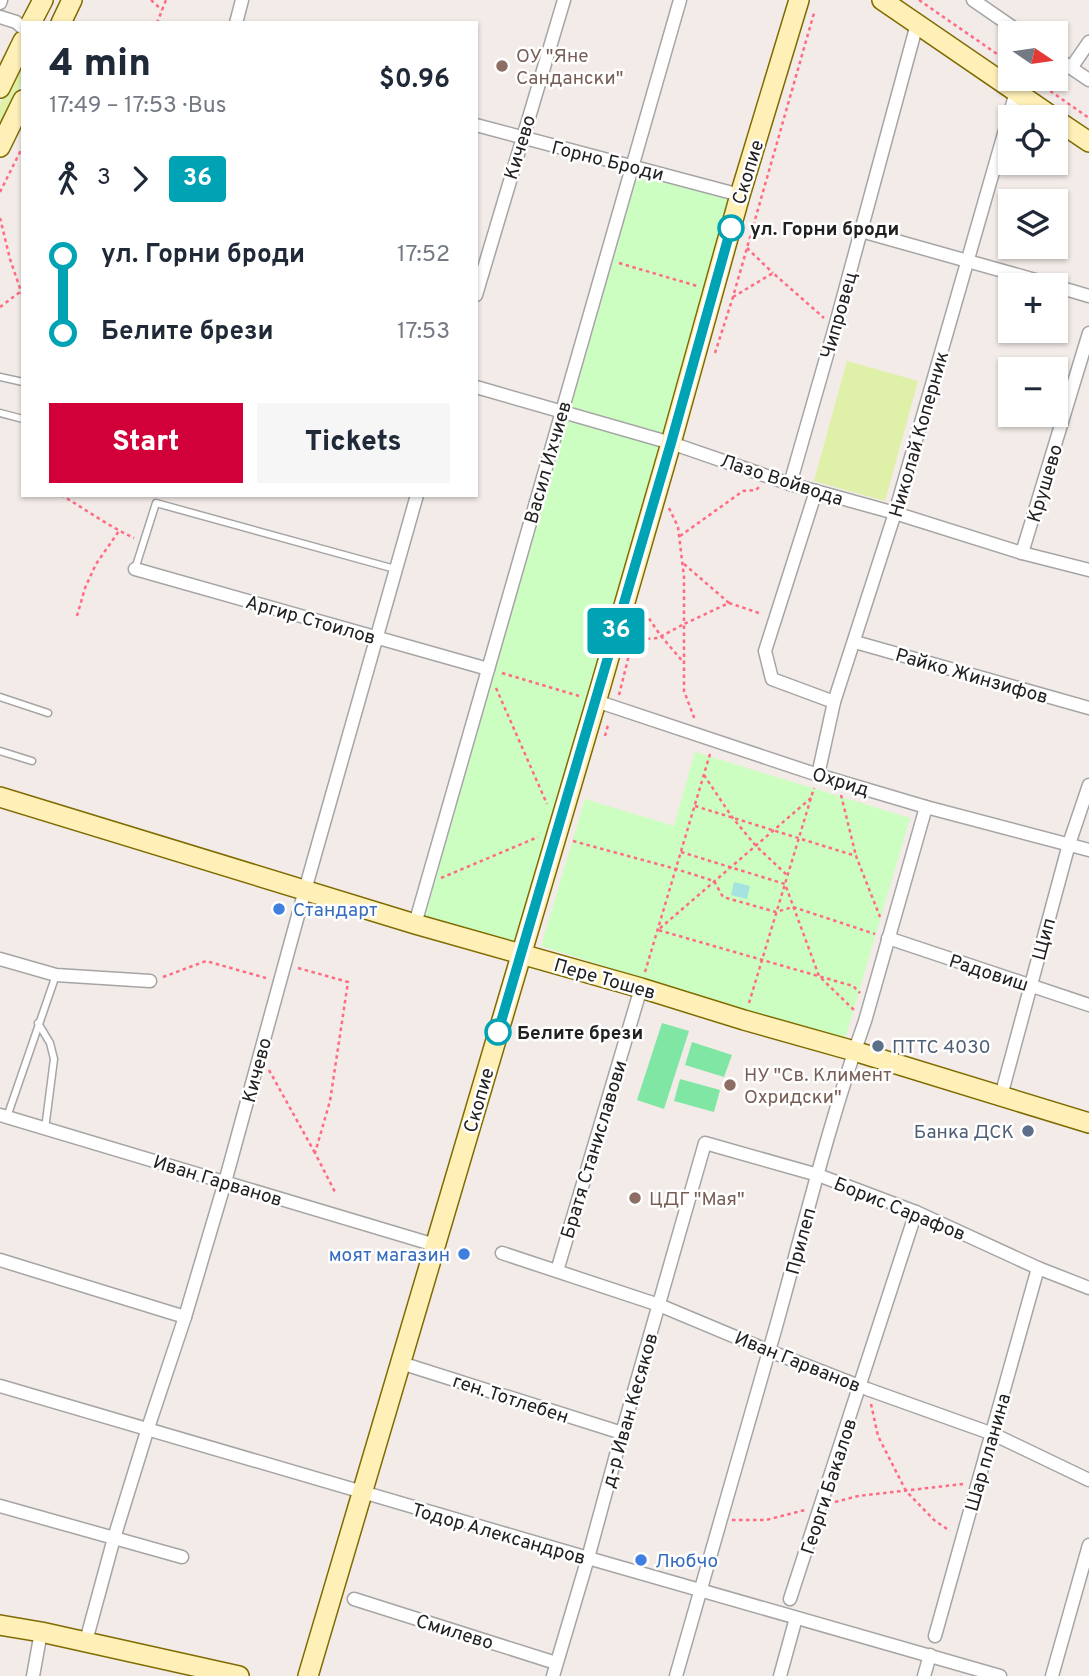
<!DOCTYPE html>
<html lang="en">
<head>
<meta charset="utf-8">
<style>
	:root { --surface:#fff; --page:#f6f6f7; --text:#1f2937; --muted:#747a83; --accent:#d20038 }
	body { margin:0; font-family:Overpass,sans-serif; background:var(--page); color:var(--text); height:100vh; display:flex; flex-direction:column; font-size:26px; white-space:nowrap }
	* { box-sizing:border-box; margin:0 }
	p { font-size:23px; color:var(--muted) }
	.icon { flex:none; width:38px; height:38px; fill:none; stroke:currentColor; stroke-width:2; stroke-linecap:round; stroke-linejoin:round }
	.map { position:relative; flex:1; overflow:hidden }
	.details { position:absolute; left:21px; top:21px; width:457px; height:476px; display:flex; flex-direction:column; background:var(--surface); border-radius:0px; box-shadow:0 2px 5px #0004 }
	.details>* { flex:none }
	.badge { padding:0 14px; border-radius:5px; font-size:24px; line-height:46px }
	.needle { width:46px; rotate:103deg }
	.fabs { position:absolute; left:998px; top:21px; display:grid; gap:14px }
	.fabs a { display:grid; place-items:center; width:70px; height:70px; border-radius:0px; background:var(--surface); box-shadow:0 2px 5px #0004; font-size:35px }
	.map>.badge { position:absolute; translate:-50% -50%; box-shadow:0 0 0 4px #fff }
	.legs { display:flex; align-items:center; gap:10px; height:77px; padding:0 28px; font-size:23px }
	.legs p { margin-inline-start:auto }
	.head { display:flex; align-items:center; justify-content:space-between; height:119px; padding:0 28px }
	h1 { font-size:38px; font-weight:800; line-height:52px }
	.button { display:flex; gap:14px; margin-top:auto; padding:14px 28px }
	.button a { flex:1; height:80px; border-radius:0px; background:var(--accent); color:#fff; font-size:28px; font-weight:800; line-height:80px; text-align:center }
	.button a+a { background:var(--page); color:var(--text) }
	ul { padding:0 28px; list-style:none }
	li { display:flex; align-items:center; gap:24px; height:77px; font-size:26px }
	li i { display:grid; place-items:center; width:10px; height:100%; margin:0 9px; background:currentColor }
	li i::after { content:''; width:18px; height:18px; margin:-9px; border:5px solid; border-radius:50%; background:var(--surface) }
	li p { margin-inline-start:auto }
	li:first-child i { background:linear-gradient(#0000 50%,currentColor 0) }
	li:last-child i { background:linear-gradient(currentColor 50%,#0000 0) }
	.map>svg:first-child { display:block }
	.grass { fill:#dff0a9 }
	.park { fill:#cdfec1 }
	.pitch { fill:#7fe7a3 }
	.water { fill:#a4e3e0 }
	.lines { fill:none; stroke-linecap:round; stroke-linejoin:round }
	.lane-casing { stroke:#a5a5a5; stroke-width:9 }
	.street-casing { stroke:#a5a5a5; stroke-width:15 }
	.secondary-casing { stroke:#806b00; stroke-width:22 }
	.path { stroke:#ff6b83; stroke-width:2.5; stroke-dasharray:3.5 3.5; stroke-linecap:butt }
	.lane { stroke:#fff; stroke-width:6 }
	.street { stroke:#fff; stroke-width:12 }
	.secondary { stroke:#fff0b8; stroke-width:19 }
	.line-1-casing { stroke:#fff; stroke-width:16 }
	.line-1 { stroke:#00a3b4; stroke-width:10 }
	.education-dot { fill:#8d6e63; stroke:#fff; stroke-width:2.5 }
	.stop-1-dot { fill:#fff; stroke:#00a3b4; stroke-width:3.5 }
	.shop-dot { fill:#3f7fe0; stroke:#fff; stroke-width:2.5 }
	.service-dot { fill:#5c6f8a; stroke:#fff; stroke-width:2.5 }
	.labels { text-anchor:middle; stroke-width:5; stroke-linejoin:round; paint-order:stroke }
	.education-label { font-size:19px; fill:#785e54; stroke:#fff; text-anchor:start }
	.street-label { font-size:19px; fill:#212121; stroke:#fff }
	.stop-label { font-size:19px; font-weight:bold; fill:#212121; stroke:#fff; text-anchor:start }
	.shop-label { font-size:19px; fill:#366cbe; stroke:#fff; text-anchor:start }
	.service-label { font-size:19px; fill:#4e5e75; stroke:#fff; text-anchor:start }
</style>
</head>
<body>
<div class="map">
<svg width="1089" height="1676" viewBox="0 0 1089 1676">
	<rect width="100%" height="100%" fill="#f2ebe7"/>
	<g class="grass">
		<polygon points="23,69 23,80 0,127 0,104 17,70"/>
		<polygon points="847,361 918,381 885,501 814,481"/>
	</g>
	<g class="park">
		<polygon points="638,173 732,201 516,947 424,920"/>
		<polygon points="695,752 910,818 844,1042 541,946 585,799 674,826"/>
	</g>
	<g class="pitch">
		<polygon points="662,1023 689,1031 664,1109 637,1100"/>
		<polygon points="692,1042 732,1055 724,1077 685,1065"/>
		<polygon points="680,1079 720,1090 714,1112 674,1101"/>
	</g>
	<polygon class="water" points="734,882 750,886 747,899 731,895"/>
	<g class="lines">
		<defs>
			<g id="lane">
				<polyline points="0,377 23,382"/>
				<polyline points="0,413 23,419"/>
				<polyline points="135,569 156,503 395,569"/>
				<polyline points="0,697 48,713"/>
				<polyline points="0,751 32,761"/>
				<polyline points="38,1023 50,1043 54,1059 45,1129"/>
				<polyline points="7,1117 56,975"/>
			</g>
			<g id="street">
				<polyline points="973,0 1021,33"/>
				<polyline points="0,3 1,0"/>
				<polyline points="0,17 16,22 23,28"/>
				<polyline points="236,23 242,0"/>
				<polyline points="1055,57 1089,80"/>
				<polyline points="1071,68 1089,42"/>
				<polyline points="476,125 740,195"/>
				<polyline points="861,231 1053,285"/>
				<polyline points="1055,286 1089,296"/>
				<polyline points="476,295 564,0"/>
				<polyline points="476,387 671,443 790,484 895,513 1022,553 1089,570"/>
				<polyline points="790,484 835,327 917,24"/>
				<polyline points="816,491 765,651 772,679 834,702"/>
				<polyline points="1022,553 1089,333"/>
				<polyline points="135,569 488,669"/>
				<polyline points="855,642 1089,708"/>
				<polyline points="596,701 818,775 926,807 1089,850"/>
				<polyline points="818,775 834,702 895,513 1016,92"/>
				<polyline points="415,924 680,0"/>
				<polyline points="888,938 1089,1005"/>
				<polyline points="0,959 56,975 150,981"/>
				<polyline points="1001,1096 1069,844 1089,785"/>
				<polyline points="0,1115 435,1245"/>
				<polyline points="502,1253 659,1305 769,1351 867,1389 993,1434 1089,1480"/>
				<polyline points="0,1260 185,1317"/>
				<polyline points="557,1271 641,988"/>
				<polyline points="401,1363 622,1433"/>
				<polyline points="0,1386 588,1558 1000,1676"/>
				<polyline points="0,1506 182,1557"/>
				<polyline points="354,1599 556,1663"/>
				<polyline points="790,1599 916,1212"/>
				<polyline points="935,1636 1038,1268"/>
				<polyline points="86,1641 114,1538 148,1428 185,1317 225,1182 305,890 417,495"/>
				<polyline points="33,1676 41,1632"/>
				<polyline points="553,1676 588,1558 622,1433 705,1143 818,1175 916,1212 1038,1268 1089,1288"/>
				<path d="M676,1676C709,1558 744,1441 777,1323C805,1222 830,1119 865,1021L926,807"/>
				<polyline points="780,1676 796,1618"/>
				<polyline points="924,1676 930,1655"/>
				<polyline points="1052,1676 1089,1545"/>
			</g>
			<g id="secondary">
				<polyline points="882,0 1053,117"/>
				<polyline points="31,23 43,0"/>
				<polyline points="61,23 72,0"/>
				<polyline points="0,88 23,41"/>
				<polyline points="1055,119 1089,142"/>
				<polyline points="0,147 23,100"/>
				<polyline points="0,797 415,924 641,988 744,1020 854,1051 1089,1123"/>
				<polyline points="0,1625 41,1632 239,1676"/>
				<polyline points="308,1676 601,685 671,443 740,195 799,0"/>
			</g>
		</defs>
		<use href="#lane" class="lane-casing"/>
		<use href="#street" class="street-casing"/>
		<use href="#secondary" class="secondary-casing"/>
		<g class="path">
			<polyline points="151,0 162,10"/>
			<polyline points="919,0 1010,63"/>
			<polyline points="157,23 166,0"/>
			<polyline points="1033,79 1089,118"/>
			<polyline points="0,192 23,146"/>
			<polyline points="0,218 10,259 23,297"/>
			<polyline points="747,248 773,273"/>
			<polyline points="619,263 697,286"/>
			<polyline points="733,297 773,273 824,318"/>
			<polyline points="0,307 20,292"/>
			<polyline points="715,353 733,297 814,13"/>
			<path d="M61,495C85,509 110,527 134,538"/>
			<polyline points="669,508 678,527 684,577 684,624 729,603 762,614"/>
			<polyline points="680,536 743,491 756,490 759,487"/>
			<polyline points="684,564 729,603"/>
			<polyline points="641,607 661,636 684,663"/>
			<polyline points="77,616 85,588 96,564 119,531"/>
			<polyline points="633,640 658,638 684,624 684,691 695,720"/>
			<polyline points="502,673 579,696"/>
			<polyline points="496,688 547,804"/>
			<polyline points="619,695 630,651"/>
			<polyline points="605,736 608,725"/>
			<polyline points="704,775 732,817 756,846 788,876"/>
			<polyline points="841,795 856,856"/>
			<polyline points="811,798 658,930 853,986 860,993"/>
			<polyline points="695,806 856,856 880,917"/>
			<polyline points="573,841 676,869 714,881 723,897 776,912 793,907 875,934"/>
			<polyline points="681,852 785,884 819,976 854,1010"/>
			<polyline points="441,878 538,837"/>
			<polyline points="298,968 348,982 330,1101 315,1153 336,1194"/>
			<polyline points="645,972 710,754"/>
			<polyline points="163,977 206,961 266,978"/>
			<polyline points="749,1003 814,788"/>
			<polyline points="269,1070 315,1153"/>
			<polyline points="871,1404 878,1436 906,1491 934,1520 950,1531"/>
			<polyline points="835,1502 858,1496 963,1484"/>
			<polyline points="732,1520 766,1520 805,1510"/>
		</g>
		<use href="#lane" class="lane"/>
		<use href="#street" class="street"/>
		<use href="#secondary" class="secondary"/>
	</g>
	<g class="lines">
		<defs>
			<polyline id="line-1" points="498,1032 671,443 731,228"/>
		</defs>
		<use href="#line-1" class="line-1-casing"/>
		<use href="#line-1" class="line-1"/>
	</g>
	<g class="education-dot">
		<circle cx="502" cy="66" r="7"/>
		<circle cx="730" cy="1085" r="7"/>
		<circle cx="635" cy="1198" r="7"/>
	</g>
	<g class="stop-1-dot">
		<circle cx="731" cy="228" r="12"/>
		<circle cx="498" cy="1032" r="12"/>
	</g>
	<g class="shop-dot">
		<circle cx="279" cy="909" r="7"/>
		<circle cx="464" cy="1254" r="7"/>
		<circle cx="641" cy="1560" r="7"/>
	</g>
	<g class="service-dot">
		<circle cx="878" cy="1046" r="7"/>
		<circle cx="1028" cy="1131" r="7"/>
	</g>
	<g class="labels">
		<g class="education-label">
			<text x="516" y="62">ОУ "Яне<tspan x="516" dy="22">Сандански"</tspan></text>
			<text x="744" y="1081">НУ "Св. Климент<tspan x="744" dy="22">Охридски"</tspan></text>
			<text x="649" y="1205">ЦДГ "Мая"</text>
		</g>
		<g class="street-label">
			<text transform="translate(519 147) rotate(-73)" y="7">Кичево</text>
			<text transform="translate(608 160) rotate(14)" y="7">Горно Броди</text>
			<text transform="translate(747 172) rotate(-73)" y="7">Скопие</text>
			<text transform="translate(838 315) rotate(-74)" y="7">Чипровец</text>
			<text transform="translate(918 434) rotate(-74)" y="7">Николай Коперник</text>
			<text transform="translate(547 462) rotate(-74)" y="7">Васил Ихчиев</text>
			<text transform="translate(782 479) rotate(18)" y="7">Лазо Войвода</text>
			<text transform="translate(1044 483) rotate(-73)" y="7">Крушево</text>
			<text transform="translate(311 619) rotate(16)" y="7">Аргир Стоилов</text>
			<text transform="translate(972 675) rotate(16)" y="7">Райко Жинзифов</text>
			<text transform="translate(841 781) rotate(17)" y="7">Охрид</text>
			<text transform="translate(1043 939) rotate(-75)" y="7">Щип</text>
			<text transform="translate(989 972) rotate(18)" y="7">Радовиш</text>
			<text transform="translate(605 978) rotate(16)" y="7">Пере Тошев</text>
			<text transform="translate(256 1070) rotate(-75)" y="7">Кичево</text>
			<text transform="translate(478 1100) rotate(-74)" y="7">Скопие</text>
			<text transform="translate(593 1149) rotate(-73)" y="7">Братя Станиславови</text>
			<text transform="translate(218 1180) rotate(17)" y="7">Иван Гарванов</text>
			<text transform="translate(900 1208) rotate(22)" y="7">Борис Сарафов</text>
			<text transform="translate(800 1241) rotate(-75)" y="7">Прилеп</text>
			<text transform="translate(798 1361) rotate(22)" y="7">Иван Гарванов</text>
			<text transform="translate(511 1398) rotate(18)" y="7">ген. Тотлебен</text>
			<text transform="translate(629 1410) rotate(-74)" y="7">д-р Иван Кесяков</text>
			<text transform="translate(987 1452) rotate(-74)" y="7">Шар планина</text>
			<text transform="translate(828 1486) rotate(-72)" y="7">Георги Бакалов</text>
			<text transform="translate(499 1533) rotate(16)" y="7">Тодор Александров</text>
			<text transform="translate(455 1631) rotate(17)" y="7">Смилево</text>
		</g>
		<g class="stop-label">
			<text x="750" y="235">ул. Горни броди</text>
			<text x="517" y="1039">Белите брези</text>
		</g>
		<g class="shop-label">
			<text x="293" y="916">Стандарт</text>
			<text x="450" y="1261" text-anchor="end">моят магазин</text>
			<text x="655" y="1567">Любчо</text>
		</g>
		<g class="service-label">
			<text x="892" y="1053">ПТТС 4030</text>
			<text x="1014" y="1138" text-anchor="end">Банка ДСК</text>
		</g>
	</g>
</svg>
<div class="fabs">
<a><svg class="needle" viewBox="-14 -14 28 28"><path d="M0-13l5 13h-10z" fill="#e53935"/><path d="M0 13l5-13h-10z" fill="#747a83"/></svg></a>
<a><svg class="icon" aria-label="locate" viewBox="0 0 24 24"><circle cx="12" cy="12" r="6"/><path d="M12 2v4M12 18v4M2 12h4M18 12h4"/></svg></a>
<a><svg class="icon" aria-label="layers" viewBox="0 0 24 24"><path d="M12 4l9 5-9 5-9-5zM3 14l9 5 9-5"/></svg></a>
<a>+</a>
<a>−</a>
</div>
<b class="badge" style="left:616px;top:631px;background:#00a3b4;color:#fff">36</b>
<section class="details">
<div class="head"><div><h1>4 min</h1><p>17:49 – 17:53 · Bus</p></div><b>$0.96</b></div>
<div class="legs"><svg class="icon" aria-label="walk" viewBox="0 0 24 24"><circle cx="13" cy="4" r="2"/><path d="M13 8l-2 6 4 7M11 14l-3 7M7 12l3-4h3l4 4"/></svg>3<svg class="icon" aria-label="forward" viewBox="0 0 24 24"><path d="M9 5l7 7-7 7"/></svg><b class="badge" style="background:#00a3b4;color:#fff">36</b></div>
<ul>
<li><i style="color:#00a3b4"></i><b>ул. Горни броди</b><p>17:52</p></li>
<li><i style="color:#00a3b4"></i><b>Белите брези</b><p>17:53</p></li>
</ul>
<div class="button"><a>Start</a><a>Tickets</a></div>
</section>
</div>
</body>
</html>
